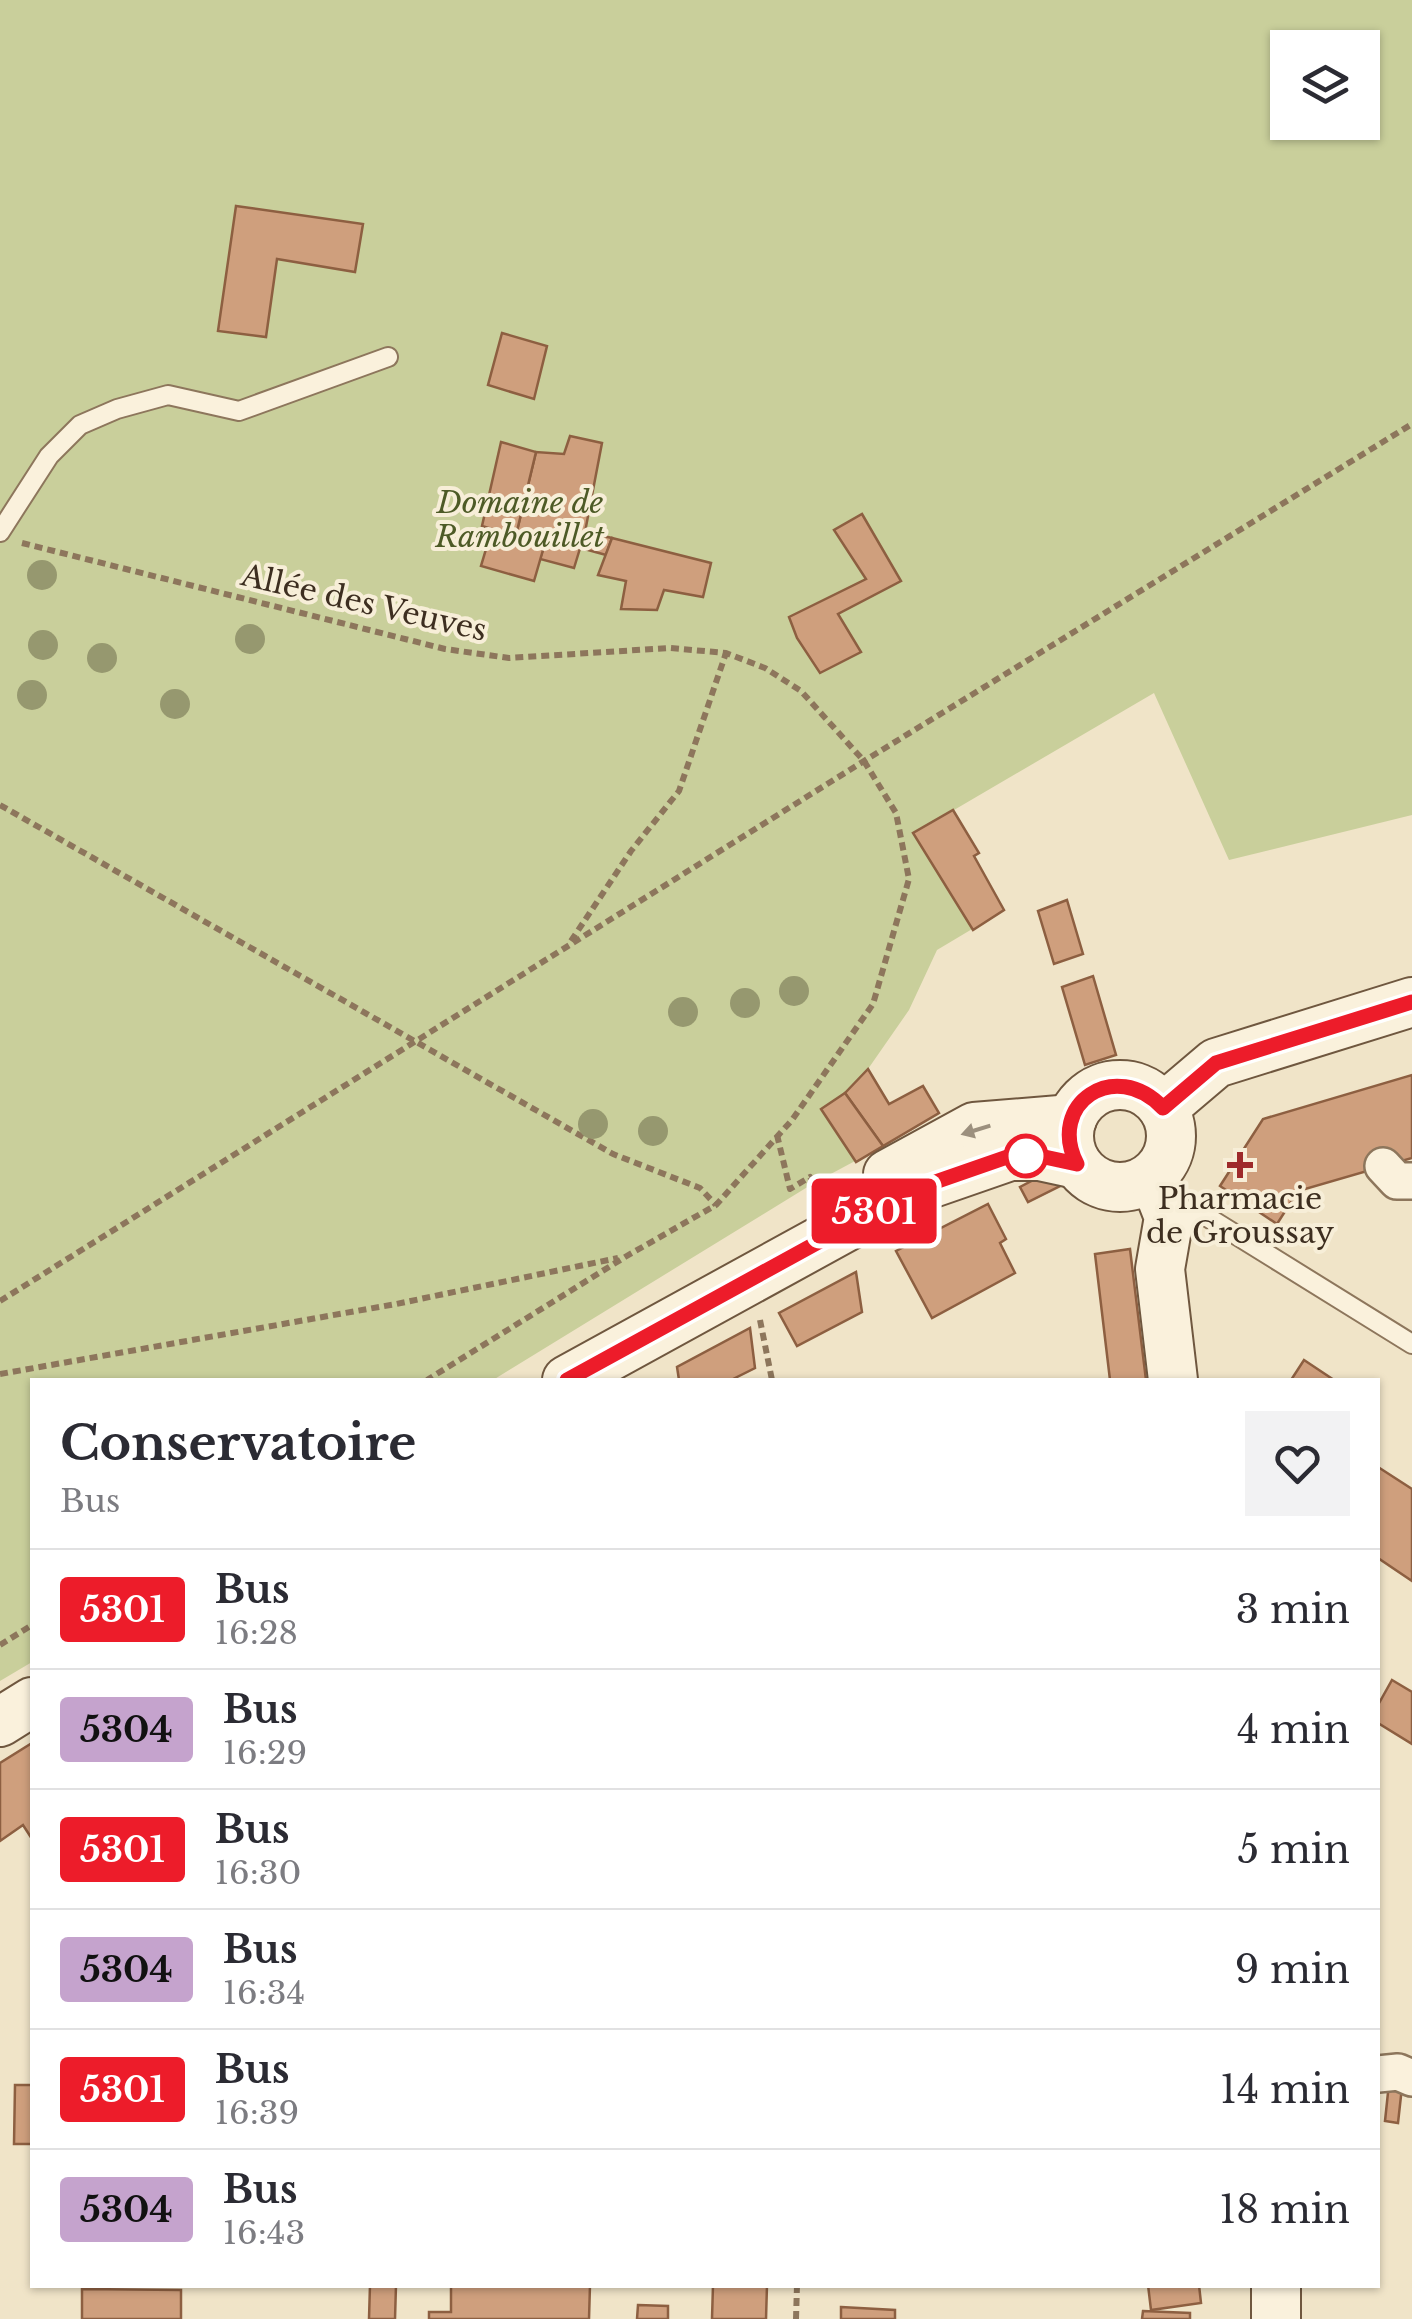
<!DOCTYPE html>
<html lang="fr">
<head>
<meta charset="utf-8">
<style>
	:root { --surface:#fff; --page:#f2f2f3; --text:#2b2b33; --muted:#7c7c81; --line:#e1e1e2 }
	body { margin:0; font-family:"Libre Baskerville",serif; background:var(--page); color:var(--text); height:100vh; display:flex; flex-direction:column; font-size:38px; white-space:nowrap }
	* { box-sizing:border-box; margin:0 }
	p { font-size:32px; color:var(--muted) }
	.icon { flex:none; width:55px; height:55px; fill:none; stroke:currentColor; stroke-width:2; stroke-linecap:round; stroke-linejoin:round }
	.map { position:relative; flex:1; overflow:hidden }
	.sheet { position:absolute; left:30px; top:1378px; width:1350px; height:910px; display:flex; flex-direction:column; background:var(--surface); border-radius:0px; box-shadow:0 2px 8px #0004 }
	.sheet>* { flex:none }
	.badge { padding:0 20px; border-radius:8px; font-size:35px; line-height:65px }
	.controls { position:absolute; left:1270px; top:30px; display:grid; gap:20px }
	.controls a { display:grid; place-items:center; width:110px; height:110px; border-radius:0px; background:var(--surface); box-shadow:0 2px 8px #0004; font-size:50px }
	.map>.badge { position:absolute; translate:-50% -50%; box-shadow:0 0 0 5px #fff }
	.round { display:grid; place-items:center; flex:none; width:105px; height:105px; border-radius:0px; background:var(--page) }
	.headline { display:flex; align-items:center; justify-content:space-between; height:170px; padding:0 30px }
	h1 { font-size:48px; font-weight:800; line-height:75px }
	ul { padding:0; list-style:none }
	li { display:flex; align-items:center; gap:30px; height:120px; padding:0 30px; border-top:2px solid var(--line) }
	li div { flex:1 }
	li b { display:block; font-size:38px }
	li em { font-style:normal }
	li .badge { min-width:110px; font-weight:700; text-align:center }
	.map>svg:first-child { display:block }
	.green { fill:#c9cf9b; fill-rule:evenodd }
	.building { fill:#cf9f7d; stroke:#8d5f41; stroke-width:2.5 }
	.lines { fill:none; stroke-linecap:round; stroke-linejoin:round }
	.lane-casing { stroke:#8d765c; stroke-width:22 }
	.street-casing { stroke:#8d765c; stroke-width:40 }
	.secondary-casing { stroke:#6f573f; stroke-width:52 }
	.path { stroke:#8d765c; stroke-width:6; stroke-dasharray:8 5; stroke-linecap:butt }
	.lane { stroke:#faf1dc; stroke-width:18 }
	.street { stroke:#faf1dc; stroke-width:35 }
	.secondary { stroke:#faf1dc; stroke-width:48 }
	.tree { fill:#96986f }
	.oneway { fill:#9c907e }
	.line-casing { stroke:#fff; stroke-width:22 }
	.line { stroke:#ed1c2a; stroke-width:15 }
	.stop-dot { fill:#fff; stroke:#ed1c2a; stroke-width:5 }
	.poi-dot { fill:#9e2a2b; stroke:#f7eed8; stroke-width:4 }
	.labels { text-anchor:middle; stroke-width:8; stroke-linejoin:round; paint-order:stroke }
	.park-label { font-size:30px; font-style:italic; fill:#4d5a26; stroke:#f7eed8 }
	.street-label { font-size:30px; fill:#3d2e20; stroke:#f7eed8 }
	.poi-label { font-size:30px; fill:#3d2e20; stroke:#f7eed8 }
</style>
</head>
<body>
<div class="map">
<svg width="1412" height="2319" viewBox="0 0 1412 2319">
	<rect width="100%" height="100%" fill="#f0e4c8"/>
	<path class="green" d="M0,0H1412V815L1229,860L1154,693L954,810L979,853L974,857L1004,910L937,950L909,1010L868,1069L845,1092L883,1146L814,1183L493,1380H32V1662L0,1681ZM1288,48H1362V122H1288Z"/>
	<g class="building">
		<polygon points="236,206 363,224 355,272 277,259 266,337 218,331"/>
		<polygon points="502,333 547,346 534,399 488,385"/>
		<polygon points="570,436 602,443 585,532 574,568 540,559 545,543 516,535 536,452 564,454"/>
		<polygon points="501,442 536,452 516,535 545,543 534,581 481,566 492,529 482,526"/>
		<polygon points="862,514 901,581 838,614 861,652 820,673 797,638 789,617 866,579 834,530"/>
		<polygon points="585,532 612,538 606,555 581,548"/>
		<polygon points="612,538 711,563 703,597 664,590 657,610 621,609 626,581 598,575"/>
		<polygon points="953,810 979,853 974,856 1004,910 973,930 913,833"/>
		<polygon points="1067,900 1083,954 1054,964 1038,911"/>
		<polygon points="1093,976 1116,1055 1085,1065 1062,987"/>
		<polygon points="868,1069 889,1104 923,1086 939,1113 883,1146 845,1093"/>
		<polygon points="1412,1075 1412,1158 1298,1191 1277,1224 1220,1186 1263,1119"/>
		<polygon points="845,1093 883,1146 856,1162 821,1109"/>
		<polygon points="1043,1175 1060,1186 1028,1202 1020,1187"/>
		<polygon points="988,1204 1006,1239 1000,1243 1015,1273 932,1318 896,1251"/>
		<polygon points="1130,1249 1146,1380 1110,1380 1095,1254"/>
		<polygon points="856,1272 862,1312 797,1346 779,1313"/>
		<polygon points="750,1328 755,1368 731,1380 679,1380 677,1367"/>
		<polygon points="1304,1360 1334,1380 1291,1380"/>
		<polygon points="1378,1467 1412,1489 1412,1581 1378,1558"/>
		<polygon points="1392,1680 1412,1692 1412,1744 1378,1723 1378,1705"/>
		<polygon points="32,1743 32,1839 23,1825 0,1841 0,1763"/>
		<polygon points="1389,2083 1402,2087 1398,2123 1385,2121"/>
		<polygon points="15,2085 32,2085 32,2144 14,2144"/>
		<polygon points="370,2285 396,2285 395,2319 369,2319"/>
		<polygon points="451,2285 590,2285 589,2319 429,2319 429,2312 451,2312"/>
		<polygon points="713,2285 767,2285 766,2319 712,2319"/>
		<polygon points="1148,2285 1199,2285 1201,2303 1151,2310"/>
		<polygon points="82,2289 181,2290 181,2319 82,2319"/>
		<polygon points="638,2305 668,2306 668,2319 637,2319"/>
		<polygon points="841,2307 895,2310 895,2319 841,2319"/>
		<polygon points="1143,2311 1190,2313 1190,2319 1142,2319"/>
	</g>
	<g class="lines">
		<defs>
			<g id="lane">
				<polyline points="0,532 49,456 80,425 117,409 168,395 239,411 388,357"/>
				<polyline points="1170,1217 1204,1215 1412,1344"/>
			</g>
			<g id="street">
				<polyline points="1383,1166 1397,1181 1412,1181"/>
				<polyline points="1378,2074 1398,2072 1412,2078"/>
			</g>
			<g id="secondary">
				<circle cx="1120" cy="1136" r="51"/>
				<polyline points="1163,1108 1216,1063 1412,1002"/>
				<polyline points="888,1174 974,1127 1072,1119"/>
				<polyline points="1153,1176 1169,1217 1160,1269 1173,1380"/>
				<polyline points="567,1380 915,1189 1010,1156 1040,1156 1077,1164"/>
				<polyline points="0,1722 32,1702"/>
				<polyline points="1276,2319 1276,2285"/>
			</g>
		</defs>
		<use href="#lane" class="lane-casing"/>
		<use href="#street" class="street-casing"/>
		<use href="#secondary" class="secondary-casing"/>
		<g class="path">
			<polyline points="22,543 445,649 509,658 670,648 726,653 765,668 801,691 864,761 896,813 909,879 873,1004 792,1120 716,1205 625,1257 427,1380"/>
			<polyline points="0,805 613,1154 700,1188 716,1205"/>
			<polyline points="571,941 631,851 679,791 726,653"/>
			<polyline points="777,1135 790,1189 810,1177 814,1183"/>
			<polyline points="0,1301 864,761 1412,424"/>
			<polyline points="760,1320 772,1380"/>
			<polyline points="0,1374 396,1304 618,1258"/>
			<polyline points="0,1645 32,1625"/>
			<polyline points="796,2319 797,2285"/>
		</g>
		<use href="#lane" class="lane"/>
		<use href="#street" class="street"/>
		<use href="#secondary" class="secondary"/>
	</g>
	<g class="tree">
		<circle cx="42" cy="575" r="15"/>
		<circle cx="250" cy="639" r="15"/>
		<circle cx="43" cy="645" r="15"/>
		<circle cx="102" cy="658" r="15"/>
		<circle cx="32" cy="695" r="15"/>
		<circle cx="175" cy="704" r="15"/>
		<circle cx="794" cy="991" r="15"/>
		<circle cx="745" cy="1003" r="15"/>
		<circle cx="683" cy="1012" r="15"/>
		<circle cx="593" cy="1124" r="15"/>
		<circle cx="653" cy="1131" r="15"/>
	</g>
	<defs><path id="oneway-solid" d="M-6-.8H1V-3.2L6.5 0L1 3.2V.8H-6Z" transform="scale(2.5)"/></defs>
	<use class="oneway" href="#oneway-solid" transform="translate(976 1130) rotate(163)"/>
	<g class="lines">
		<defs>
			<path id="line" d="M567,1380L915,1189L1010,1156H1040L1077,1164C1046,1104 1115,1057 1163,1108L1216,1063L1412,1002"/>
		</defs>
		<use href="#line" class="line-casing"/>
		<use href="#line" class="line"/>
	</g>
	<circle class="stop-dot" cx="1026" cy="1156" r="20"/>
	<path class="poi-dot" d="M1235 1150h10v10h10v10h-10v10h-10v-10h-10v-10h10z"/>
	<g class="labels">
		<g class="park-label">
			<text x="520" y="513">Domaine de<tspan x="520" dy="34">Rambouillet</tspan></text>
		</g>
		<g class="street-label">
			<text transform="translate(364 603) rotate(13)" y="10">Allée des Veuves</text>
		</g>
		<g class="poi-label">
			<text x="1240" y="1209">Pharmacie<tspan x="1240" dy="34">de Groussay</tspan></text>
		</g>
	</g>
</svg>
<div class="controls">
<a><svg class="icon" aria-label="layers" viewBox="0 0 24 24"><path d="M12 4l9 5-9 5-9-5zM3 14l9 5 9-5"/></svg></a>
</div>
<b class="badge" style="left:874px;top:1211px;background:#ed1c2a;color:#fff">5301</b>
<section class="sheet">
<div class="headline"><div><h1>Conservatoire</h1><p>Bus</p></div><a class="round"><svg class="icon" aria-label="heart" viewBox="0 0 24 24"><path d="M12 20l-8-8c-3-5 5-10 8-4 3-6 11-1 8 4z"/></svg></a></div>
<ul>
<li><span class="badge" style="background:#ed1c2a;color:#fff">5301</span><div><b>Bus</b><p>16:28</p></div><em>3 min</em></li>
<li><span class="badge" style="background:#c5a3cd;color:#111">5304</span><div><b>Bus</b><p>16:29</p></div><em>4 min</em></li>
<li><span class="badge" style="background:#ed1c2a;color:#fff">5301</span><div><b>Bus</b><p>16:30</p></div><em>5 min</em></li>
<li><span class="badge" style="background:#c5a3cd;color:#111">5304</span><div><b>Bus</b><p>16:34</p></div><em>9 min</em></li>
<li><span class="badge" style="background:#ed1c2a;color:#fff">5301</span><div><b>Bus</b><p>16:39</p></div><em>14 min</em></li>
<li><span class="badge" style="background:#c5a3cd;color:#111">5304</span><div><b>Bus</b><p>16:43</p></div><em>18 min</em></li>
</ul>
</section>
</div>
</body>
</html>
